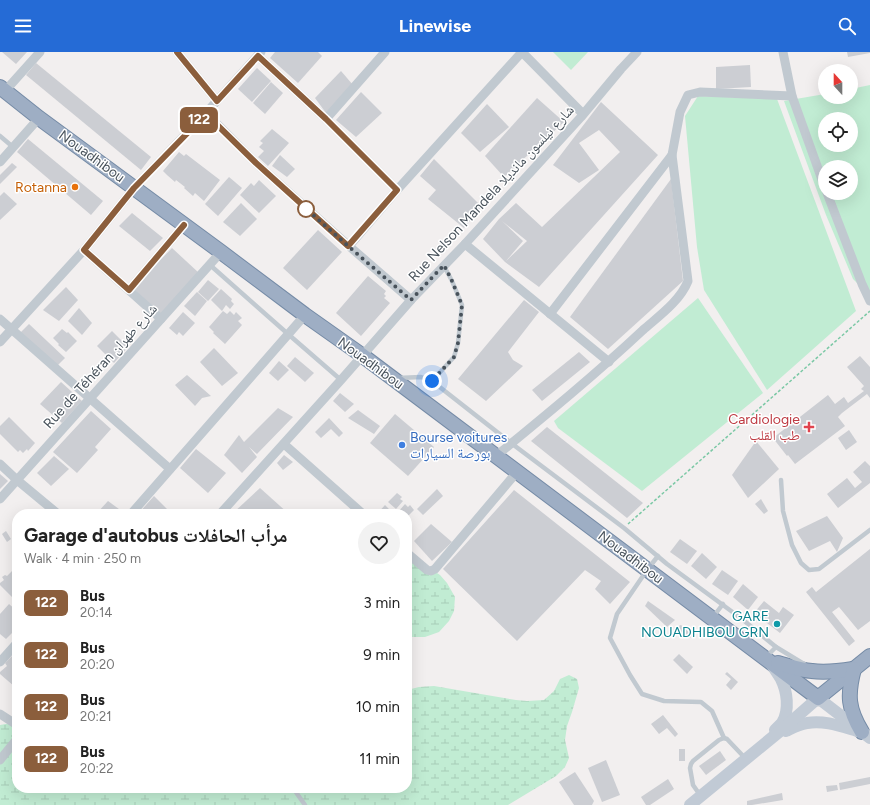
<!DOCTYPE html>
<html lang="en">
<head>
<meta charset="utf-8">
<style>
	:root { --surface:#fff; --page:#f2f2f2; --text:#222; --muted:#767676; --accent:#256bd6 }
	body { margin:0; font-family:Figtree,"Noto Naskh Arabic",sans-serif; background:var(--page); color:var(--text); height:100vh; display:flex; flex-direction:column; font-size:15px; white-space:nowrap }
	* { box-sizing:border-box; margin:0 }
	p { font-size:13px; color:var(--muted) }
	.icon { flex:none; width:22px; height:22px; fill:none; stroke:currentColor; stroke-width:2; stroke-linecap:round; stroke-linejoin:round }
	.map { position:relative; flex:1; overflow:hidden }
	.panel { position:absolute; left:12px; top:457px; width:400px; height:284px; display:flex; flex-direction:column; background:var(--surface); border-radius:16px; box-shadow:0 4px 16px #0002 }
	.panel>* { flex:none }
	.badge { padding:0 8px; border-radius:6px; font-size:14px; line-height:26px }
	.needle { width:26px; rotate:339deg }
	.controls { position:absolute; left:818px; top:12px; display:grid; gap:8px }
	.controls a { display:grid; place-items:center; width:40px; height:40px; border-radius:50%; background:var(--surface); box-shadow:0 4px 16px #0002; font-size:20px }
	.you { position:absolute; width:20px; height:20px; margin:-10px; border:3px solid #fff; border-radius:50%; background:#1a73e8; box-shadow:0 0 0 6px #1a73e833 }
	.map>.badge { position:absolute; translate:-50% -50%; box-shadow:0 0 0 2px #fff }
	.round { display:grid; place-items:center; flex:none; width:42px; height:42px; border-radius:21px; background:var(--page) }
	.overview { display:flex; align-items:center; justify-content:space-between; height:68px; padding:0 12px }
	h1 { font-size:19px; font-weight:700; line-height:30px }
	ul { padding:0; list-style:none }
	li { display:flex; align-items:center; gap:12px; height:52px; padding:0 12px }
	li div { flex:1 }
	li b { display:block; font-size:15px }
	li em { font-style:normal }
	li .badge { min-width:44px; font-weight:700; text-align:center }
	header { display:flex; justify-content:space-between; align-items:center; height:52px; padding:0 12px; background:var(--accent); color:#fff; font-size:18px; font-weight:700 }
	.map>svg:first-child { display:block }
	.wetland { fill:url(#wetland-marsh) }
	.park { fill:#c1ecd3; fill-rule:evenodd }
	.building { fill:#ccced3; fill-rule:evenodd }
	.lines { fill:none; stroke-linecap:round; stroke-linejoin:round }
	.trunk-casing { stroke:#758ba6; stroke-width:16 }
	.path { stroke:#7bc8a5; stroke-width:1.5; stroke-dasharray:3 2; stroke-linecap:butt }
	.service { stroke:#c1c9d0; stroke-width:4.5 }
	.minor { stroke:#c1c9d0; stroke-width:9 }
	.secondary { stroke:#c1cad5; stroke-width:12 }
	.trunk { stroke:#9eaec4; stroke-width:14 }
	.line-casing { stroke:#fff; stroke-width:9 }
	.line { stroke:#8b5e3c; stroke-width:6 }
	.walk { stroke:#48525b; stroke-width:4; stroke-dasharray:0 7.2 }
	.food-dot { fill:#e8710a; stroke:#fff; stroke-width:1.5 }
	.stop-dot { fill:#fff; stroke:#8b5e3c; stroke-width:2 }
	.health-dot { fill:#e0444e; stroke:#fff; stroke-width:1.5 }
	.shop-dot { fill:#3f7fe0; stroke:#fff; stroke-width:1.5 }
	.culture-dot { fill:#0f9aa8; stroke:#fff; stroke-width:1.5 }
	.labels { text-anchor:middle; stroke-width:3; stroke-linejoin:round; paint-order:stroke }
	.street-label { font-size:14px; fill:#48525b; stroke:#fff }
	.food-label { font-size:14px; fill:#c56008; stroke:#fff; text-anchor:end }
	.health-label { font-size:14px; fill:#be3a42; stroke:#fff; text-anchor:end }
	.shop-label { font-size:14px; fill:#366cbe; stroke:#fff; text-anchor:start }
	.culture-label { font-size:14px; fill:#0d838f; stroke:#fff; text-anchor:end }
</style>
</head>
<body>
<header><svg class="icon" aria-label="menu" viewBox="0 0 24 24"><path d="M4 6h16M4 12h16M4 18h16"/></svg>Linewise<svg class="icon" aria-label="search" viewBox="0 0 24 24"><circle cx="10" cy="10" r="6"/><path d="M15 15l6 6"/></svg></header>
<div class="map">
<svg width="870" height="753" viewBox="0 0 870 753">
	<defs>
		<pattern id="wetland-marsh" width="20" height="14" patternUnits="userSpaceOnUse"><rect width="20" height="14" fill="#c1ecd3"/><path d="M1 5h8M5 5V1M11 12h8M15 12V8" fill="none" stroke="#a7ccb7"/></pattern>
	</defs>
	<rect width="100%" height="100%" fill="#f2efef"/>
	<g class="wetland">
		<polygon points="407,501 440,523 447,531 455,545 454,559 449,569 439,580 425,585 407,585"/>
		<polygon points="569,623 577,627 579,636 572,660 567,674 565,688 569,706 565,715 556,724 508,753 0,753 0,673 17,670 17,736 407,736 407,638 419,635 434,634 516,648 527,649 544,648 554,639 560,627"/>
	</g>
	<g class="park">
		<polygon points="553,0 588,0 571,18"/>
		<path d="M870,33V244L853,227L826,163L784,49L825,42V45H851V37ZM825,67H851V93H825ZM825,115H851V141H825Z"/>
		<polygon points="698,44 777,47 856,259 767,338 704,238 697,195 685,64"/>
		<polygon points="698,246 763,341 642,439 558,376 554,369"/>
	</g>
	<g class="building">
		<polygon points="2,0 27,0 16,12"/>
		<polygon points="275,0 318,0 322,4 298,31 270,6"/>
		<polygon points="847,0 870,0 870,1 848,5"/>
		<polygon points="36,11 151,105 141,118 26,23"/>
		<polygon points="750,13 751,35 716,37 716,15"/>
		<polygon points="257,16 271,29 252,50 238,37"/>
		<polygon points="341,19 353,33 326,61 315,46"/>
		<polygon points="271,30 283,41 265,62 253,51"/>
		<polygon points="361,40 382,61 356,85 336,68"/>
		<polygon points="537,46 564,70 504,125 485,104"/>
		<path d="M601,50L658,103L539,235L505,210L483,187L499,167L516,151L542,175L620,100L599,78L579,91L599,118L579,131L553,113ZM502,169L527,189L506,209L523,189Z"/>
		<polygon points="487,52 509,75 480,100 461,81"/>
		<polygon points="272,77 289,91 268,114 258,105 264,99 259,95 263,91 260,89"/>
		<polygon points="28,87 103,149 91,163 17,100"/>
		<polygon points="179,100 184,104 186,102 220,128 204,149 195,141 193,144 184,136 185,135 176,128 175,130 167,123 163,119"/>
		<polygon points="280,103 295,117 287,125 272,114"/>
		<polygon points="434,107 482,155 464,176 428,147 436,138 420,124"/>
		<polygon points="12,111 17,115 0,132 0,123"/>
		<polygon points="229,125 242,136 218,164 205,152"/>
		<polygon points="671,127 683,229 608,297 570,265"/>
		<polygon points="259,128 276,144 259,161 240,143 251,131 254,134"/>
		<polygon points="4,140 17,152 0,168 0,144"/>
		<polygon points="241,151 257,167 240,184 223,170"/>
		<polygon points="132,161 163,186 150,199 119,174"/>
		<polygon points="318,178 342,200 307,238 283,216"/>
		<polygon points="172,196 199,221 160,262 133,236"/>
		<polygon points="368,224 386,239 384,242 386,244 384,246 390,251 361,284 336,261"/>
		<polygon points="208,228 219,237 208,249 198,240"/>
		<polygon points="66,235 78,248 59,269 43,258"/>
		<polygon points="221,237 232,247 231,249 234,252 230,257 226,253 222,259 211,248"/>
		<polygon points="197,240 207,249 195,264 184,254"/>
		<polygon points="524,248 539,260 508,300 513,308 523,314 486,349 458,327"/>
		<polygon points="79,256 92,271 82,283 68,269"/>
		<polygon points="223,259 227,262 230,259 234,263 236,260 242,266 238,269 242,273 225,292 213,281 214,280 209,275"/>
		<polygon points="183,260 195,271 183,284 179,280 177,283 169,276"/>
		<polygon points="29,272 65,306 57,314 20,281"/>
		<polygon points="62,277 67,281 68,280 77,289 66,300 58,293 59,292 53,286"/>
		<polygon points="112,279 128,295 114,311 97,294"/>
		<polygon points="214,296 238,321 222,334 200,310"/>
		<polygon points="579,300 590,310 542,349 532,338"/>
		<polygon points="860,304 870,315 870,346 867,342 842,361 838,365 845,374 795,412 788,403 787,404 773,386 828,343 835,352 844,345 848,351 864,339 861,337 864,334 847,315"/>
		<polygon points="295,305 314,321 305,330 287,314"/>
		<polygon points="279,309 289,318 278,329 269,321"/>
		<polygon points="187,323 211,344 202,346 195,354 175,333"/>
		<polygon points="61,330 82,349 62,371 40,352"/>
		<polygon points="340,341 354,352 345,360 333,349"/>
		<polygon points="278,356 293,365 257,402 249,395 257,405 242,421 224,403 239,383 244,390"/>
		<polygon points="358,358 380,374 374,382 348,366"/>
		<polygon points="91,359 111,377 95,395 98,398 77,421 53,400"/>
		<polygon points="395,362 434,395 408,424 370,391"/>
		<polygon points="9,365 35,391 28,399 27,397 23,401 20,398 18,400 0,382 0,374"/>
		<polygon points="329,366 343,381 339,385 331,377 321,386 315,380"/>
		<polygon points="547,375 643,451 627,466 531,389"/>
		<polygon points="849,378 857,390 846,398 838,386"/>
		<polygon points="756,389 779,417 748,446 732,423"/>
		<polygon points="196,397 226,421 208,441 180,416"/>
		<polygon points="284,403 293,410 283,418 277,411"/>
		<polygon points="54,404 69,417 51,434 37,421"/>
		<polygon points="865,409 870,414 870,431 838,456 827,442 847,426 855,436 862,430 853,420"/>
		<polygon points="0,422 8,429 0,437"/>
		<polygon points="260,436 289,462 232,462"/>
		<polygon points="437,437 443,444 423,463 417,457"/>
		<polygon points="514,438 630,530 610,552 595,537 601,529 585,518 517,589 443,517"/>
		<polygon points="397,441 402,445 400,447 403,449 396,457 388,450"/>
		<polygon points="154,444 172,462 138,462"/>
		<polygon points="761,447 768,459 764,462 755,452"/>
		<polygon points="108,449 123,460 121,462 96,462"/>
		<polygon points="405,452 408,455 410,453 414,458 407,465 407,462 401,462 398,460"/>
		<polygon points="385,453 390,458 388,459 391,462 377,462"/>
		<polygon points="827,464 843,486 837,500 830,489 809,499 796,479"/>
		<polygon points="431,472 452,490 432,509 414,489"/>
		<polygon points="6,479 11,487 7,490 2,482"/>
		<polygon points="680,487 697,499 687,512 670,500"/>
		<polygon points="870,497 870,569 858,578 839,555 832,560 855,589 849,594 806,540 812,535 816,540"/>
		<polygon points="702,501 717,515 706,527 691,514"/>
		<polygon points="722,518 738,529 728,543 712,532"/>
		<polygon points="12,519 17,523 17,543 14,547 0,533 0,531 4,528 2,525 5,523 7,524"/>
		<polygon points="743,532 758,545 748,558 733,545"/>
		<polygon points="648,549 675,568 667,575 645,554"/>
		<polygon points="764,549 779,561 783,555 794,563 780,581 754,561"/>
		<polygon points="9,552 17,559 17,576 6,587 0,582 0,562"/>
		<polygon points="681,573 692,583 690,586 674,576"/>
		<polygon points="679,602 693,615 687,622 673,608"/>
		<polygon points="13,603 17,607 15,610 17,612 17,634 15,635 0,622 0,620 7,614 5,611"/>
		<polygon points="727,620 738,630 731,638 726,633 731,627 725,622"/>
		<polygon points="663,663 678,682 675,685 667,676 659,682 651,672"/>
		<rect x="679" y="697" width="6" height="12"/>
		<polygon points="720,699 726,708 706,723 699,714"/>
		<polygon points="606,708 620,743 602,750 588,716"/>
		<polygon points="575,720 594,749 592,753 574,753 559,730"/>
		<polygon points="870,725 870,732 840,738 839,731"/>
		<polygon points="668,727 674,737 650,753 646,753 641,745"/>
		<polygon points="837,733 838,738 827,740 826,734"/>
		<polygon points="782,741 783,748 752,753 747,753 747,749"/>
	</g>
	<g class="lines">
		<defs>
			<g id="trunk">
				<polyline points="0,35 39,66 221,200 305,263 363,304 818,646 870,604"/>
				<path d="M778,611C789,614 800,618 812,619C826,621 840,619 853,617"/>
				<path d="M854,617C847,643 848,657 862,680"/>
			</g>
		</defs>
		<use href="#trunk" class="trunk-casing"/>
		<polyline class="path" points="628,472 870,259"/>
		<g class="service">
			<polyline points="0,84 13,95"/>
			<polyline points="210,213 288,282 341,328"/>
			<polyline points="398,326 421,325 432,329 511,391 624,476 667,512 742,567 776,595 804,612"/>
			<polyline points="432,329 454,305 458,291 462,253 452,229 444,214"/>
			<polyline points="781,428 783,459 792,493 801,511 809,518 819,517 870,478"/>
			<polyline points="658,504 647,518 617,562 610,586 630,623 642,642 664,649 701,650 712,659 724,686"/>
			<polyline points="713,565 723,552"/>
			<polyline points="766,605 776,595"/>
			<polyline points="293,736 305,753"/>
			<polyline points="700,743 693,733 690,716 691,712 693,709 719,688 724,686 727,687 745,706"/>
		</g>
		<g class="minor">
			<polyline points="177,0 217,49"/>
			<polyline points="522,0 583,62"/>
			<polyline points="783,0 792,44 825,136"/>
			<polyline points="258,4 326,67 397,138"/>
			<polyline points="5,39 40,0"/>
			<polyline points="206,61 256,111 349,194 411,248"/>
			<polyline points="326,67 385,0"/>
			<polyline points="0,110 39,66"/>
			<polyline points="827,141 862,232 870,249"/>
			<polyline points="465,192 609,310"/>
			<polyline points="349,194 397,138 522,0"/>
			<polyline points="84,198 161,267"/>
			<polyline points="129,238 184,173"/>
			<polyline points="550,262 672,103"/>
			<polyline points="0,267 170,417"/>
			<polyline points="0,290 84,198 134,136 206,61 261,0"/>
			<polyline points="284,392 363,462"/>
			<path d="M496,404C546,363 596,322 643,278C659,264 680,249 688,229L672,103L680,60L688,43L700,40L792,44"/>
			<polyline points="0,412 17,428 58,462"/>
			<polyline points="0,447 221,200"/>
			<polyline points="131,462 305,263"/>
			<polyline points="220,462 341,328 411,248 465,192 581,65 621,17 637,0"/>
			<polyline points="407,501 427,518 431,519 435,517 517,420"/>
			<polyline points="0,610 17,591"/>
			<polyline points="0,662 17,673"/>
			<polyline points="0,708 17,687"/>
		</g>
		<g class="secondary">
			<path d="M772,613C775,618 778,622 781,627C787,639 790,658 782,671C780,673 777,676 775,678"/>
			<path d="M786,679C792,676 799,672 807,671C824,668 840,674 857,679"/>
			<polyline points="690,753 785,675 818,646 870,686"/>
		</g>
		<use href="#trunk" class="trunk"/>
	</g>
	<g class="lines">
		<defs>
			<polyline id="line" points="177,0 217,49 258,4 326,67 397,138 348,194 256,111 206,62 134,136 84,198 129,238 184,173"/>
		</defs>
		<use href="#line" class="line-casing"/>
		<use href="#line" class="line"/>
		<polyline class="walk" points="306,157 302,153 348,194 411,248 444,213 452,229 462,253 458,291 454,305 432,329"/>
	</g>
	<circle class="food-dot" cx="75" cy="135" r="4"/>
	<circle class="stop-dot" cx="306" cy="157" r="8"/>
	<path class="health-dot" d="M807 369h4v4h4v4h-4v4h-4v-4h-4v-4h4z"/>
	<circle class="shop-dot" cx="402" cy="393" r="4"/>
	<circle class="culture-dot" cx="777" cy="572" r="4"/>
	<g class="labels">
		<g class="street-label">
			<text transform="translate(92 104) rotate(36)" y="5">Nouadhibou</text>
			<text transform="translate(491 141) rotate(-47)" y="5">Rue Nelson Mandela شارع نيلسون مانديلا</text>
			<text transform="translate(371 311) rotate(36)" y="5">Nouadhibou</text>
			<text transform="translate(100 314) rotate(-48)" y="5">Rue de Téhéran شارع طهران</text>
			<text transform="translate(631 505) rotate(37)" y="5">Nouadhibou</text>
		</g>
		<g class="food-label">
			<text x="67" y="140">Rotanna</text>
		</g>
		<g class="health-label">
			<text x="800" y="372">Cardiologie<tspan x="800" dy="16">طب القلب</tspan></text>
		</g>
		<g class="shop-label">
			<text x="410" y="390">Bourse voitures<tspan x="410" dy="16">بورصة السيارات</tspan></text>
		</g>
		<g class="culture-label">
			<text x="769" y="569">GARE<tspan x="769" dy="16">NOUADHIBOU GRN</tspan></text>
		</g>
	</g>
</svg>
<div class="controls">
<a><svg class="needle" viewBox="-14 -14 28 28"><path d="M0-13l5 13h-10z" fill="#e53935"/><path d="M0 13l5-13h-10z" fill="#767676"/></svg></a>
<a><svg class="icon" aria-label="locate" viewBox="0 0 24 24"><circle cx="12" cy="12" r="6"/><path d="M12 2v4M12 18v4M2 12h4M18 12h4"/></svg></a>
<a><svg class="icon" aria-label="layers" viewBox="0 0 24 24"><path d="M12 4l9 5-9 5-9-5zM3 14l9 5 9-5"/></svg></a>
</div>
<div class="you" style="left:432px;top:329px"></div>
<b class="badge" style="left:199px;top:68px;background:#8b5e3c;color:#fff">122</b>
<section class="panel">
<div class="overview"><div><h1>Garage d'autobus مرأب الحافلات</h1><p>Walk · 4 min · 250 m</p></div><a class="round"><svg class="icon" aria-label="heart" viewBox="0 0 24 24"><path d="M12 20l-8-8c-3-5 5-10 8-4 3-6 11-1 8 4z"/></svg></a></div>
<ul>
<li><span class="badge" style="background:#8b5e3c;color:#fff">122</span><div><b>Bus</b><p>20:14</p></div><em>3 min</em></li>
<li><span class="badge" style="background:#8b5e3c;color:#fff">122</span><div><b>Bus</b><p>20:20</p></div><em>9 min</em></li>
<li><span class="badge" style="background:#8b5e3c;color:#fff">122</span><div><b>Bus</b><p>20:21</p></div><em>10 min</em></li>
<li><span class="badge" style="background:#8b5e3c;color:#fff">122</span><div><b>Bus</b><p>20:22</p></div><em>11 min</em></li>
</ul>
</section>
</div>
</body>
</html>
